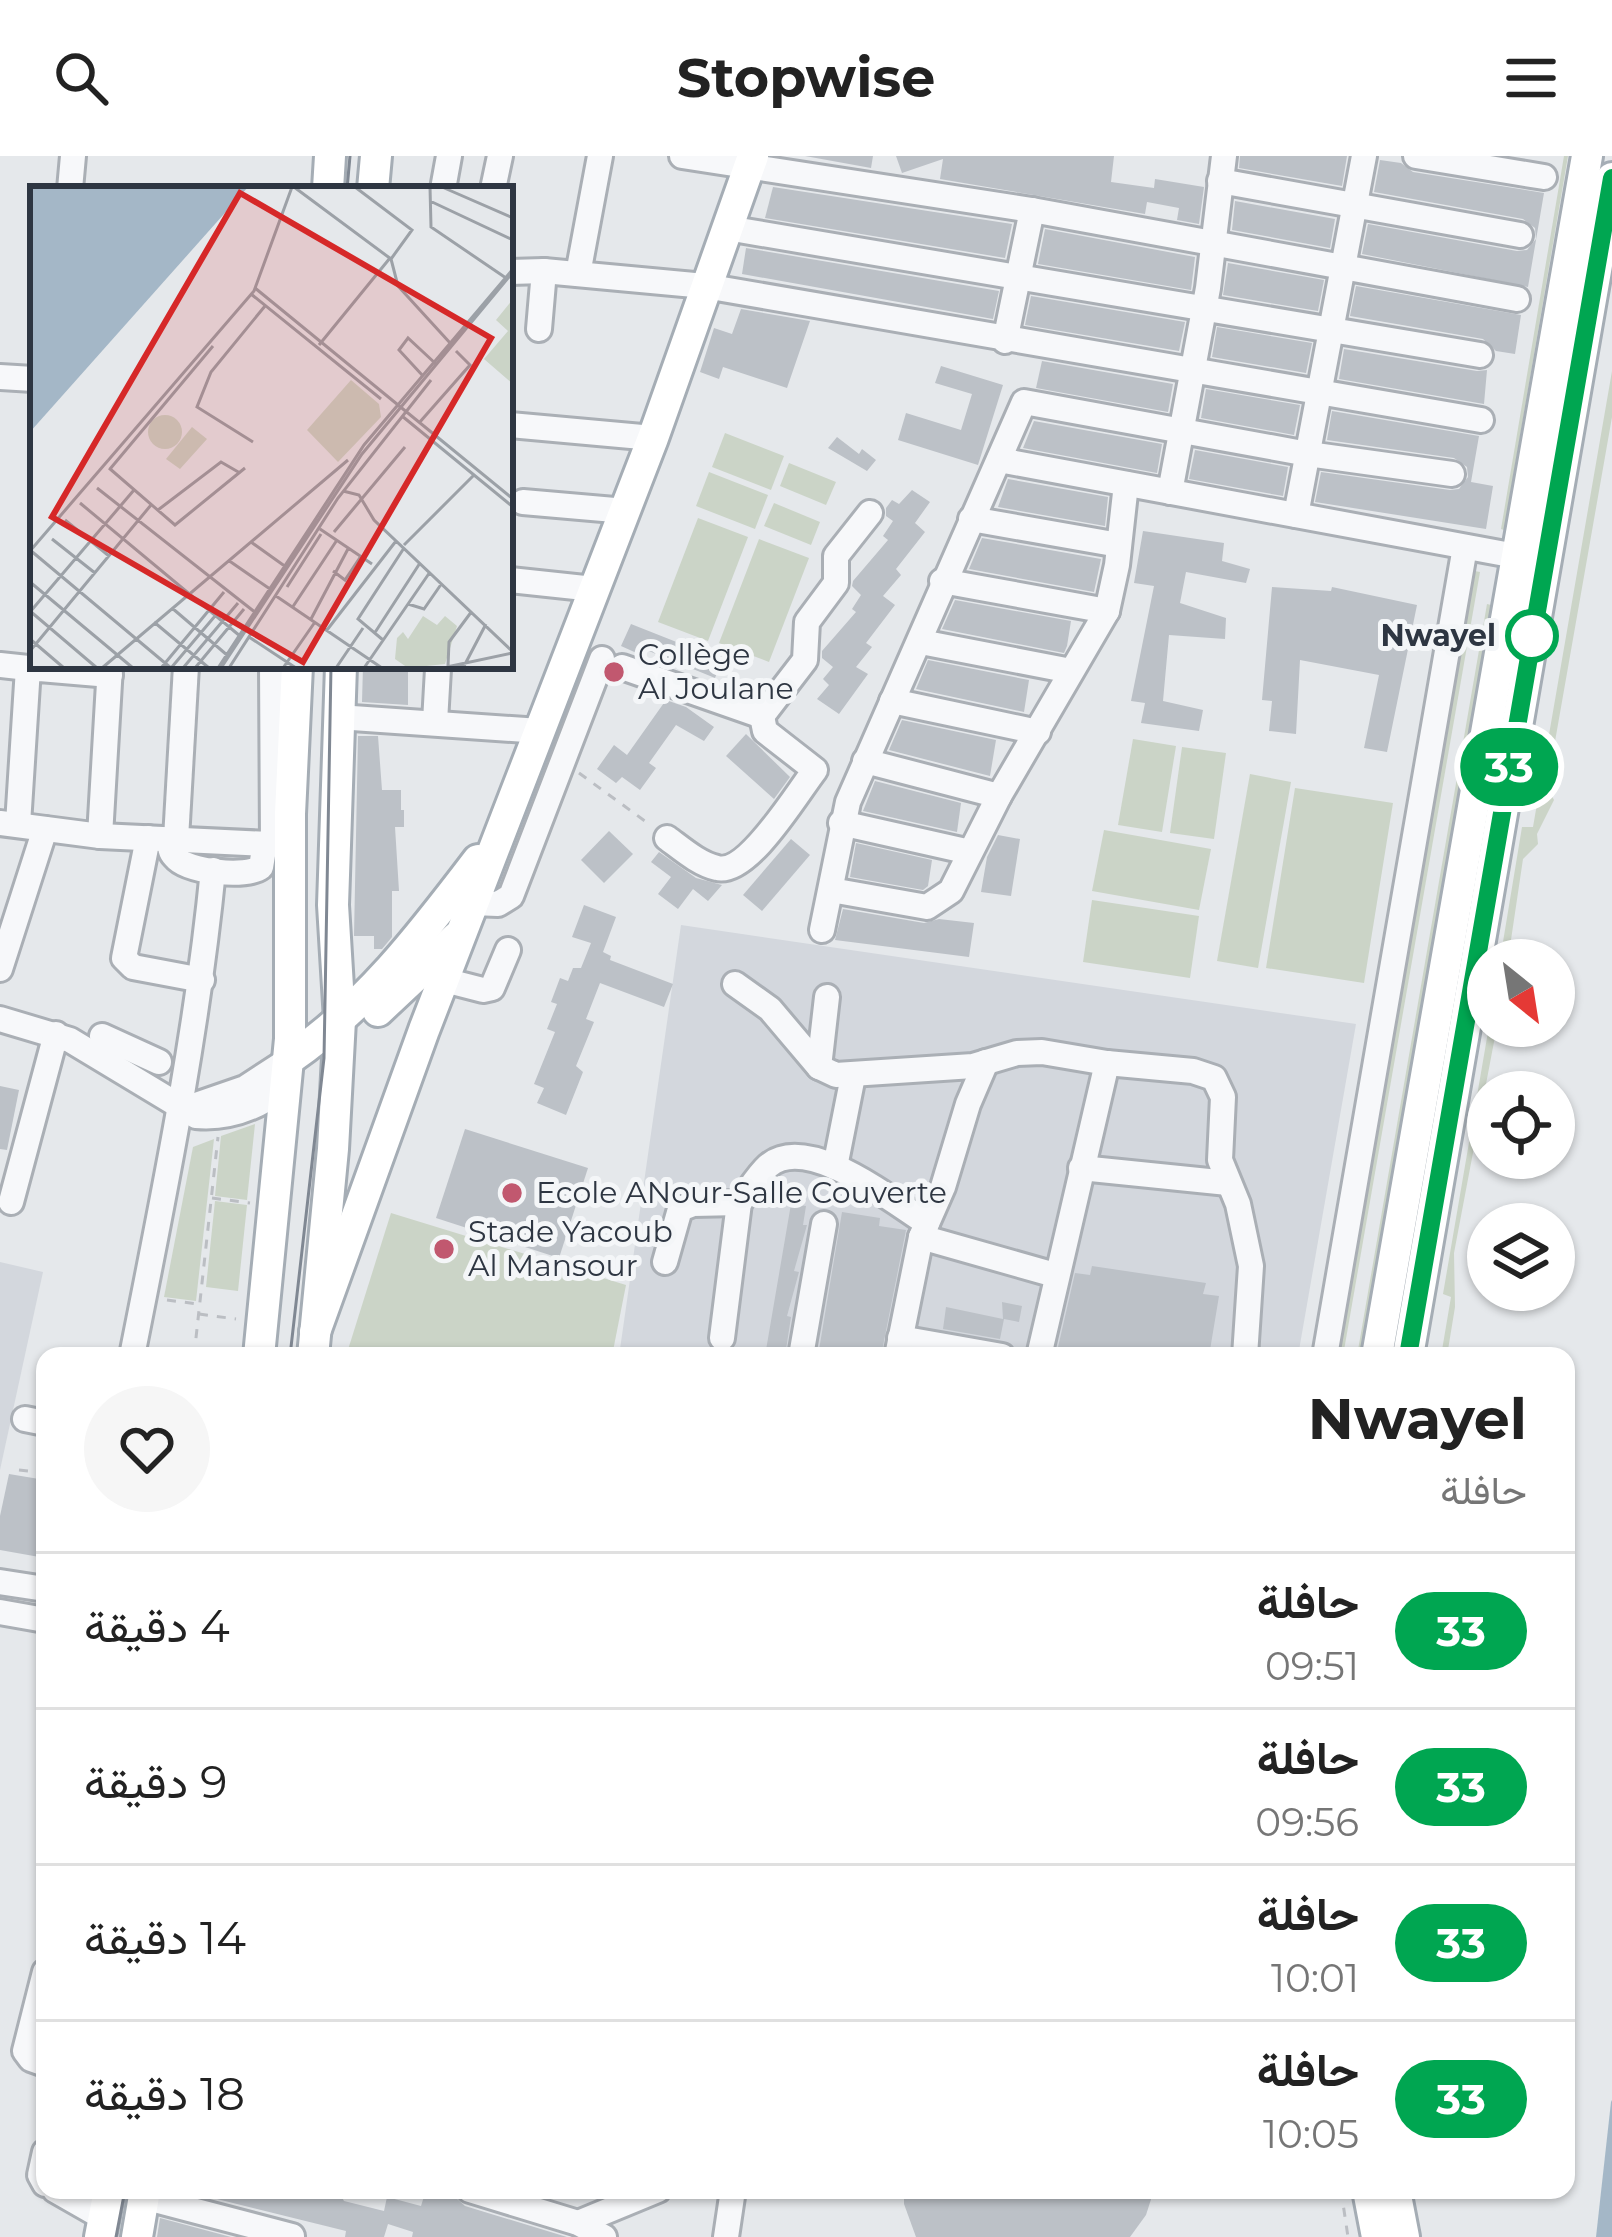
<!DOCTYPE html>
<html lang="ar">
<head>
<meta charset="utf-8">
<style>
	:root { --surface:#fff; --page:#f6f6f6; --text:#222; --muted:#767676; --line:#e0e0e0 }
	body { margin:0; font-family:Montserrat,Vazirmatn,sans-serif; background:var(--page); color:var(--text); direction:rtl; height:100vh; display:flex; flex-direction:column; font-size:45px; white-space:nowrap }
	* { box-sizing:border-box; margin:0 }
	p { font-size:39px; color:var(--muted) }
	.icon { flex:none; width:66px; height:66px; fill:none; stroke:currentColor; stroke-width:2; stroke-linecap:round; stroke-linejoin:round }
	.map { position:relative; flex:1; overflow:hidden; direction:ltr }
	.panel { position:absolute; left:36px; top:1191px; width:1539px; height:852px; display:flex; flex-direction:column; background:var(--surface); border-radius:24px; box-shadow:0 3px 9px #0004; direction:rtl }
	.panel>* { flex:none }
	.badge { padding:0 24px; border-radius:39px; font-size:42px; line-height:78px }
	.needle { width:78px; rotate:150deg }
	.fabs { position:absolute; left:1467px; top:783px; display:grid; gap:24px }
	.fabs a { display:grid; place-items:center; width:108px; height:108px; border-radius:50%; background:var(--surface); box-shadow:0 3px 9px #0004; font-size:60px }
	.map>.badge { position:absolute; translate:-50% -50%; box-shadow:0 0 0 6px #fff }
	.round { display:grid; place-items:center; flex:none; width:126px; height:126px; border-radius:63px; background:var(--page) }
	.overview { display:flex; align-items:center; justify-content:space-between; height:204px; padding:0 48px }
	h1 { font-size:57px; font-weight:700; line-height:90px }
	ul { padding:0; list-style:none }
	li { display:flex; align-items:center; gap:36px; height:156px; padding:0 48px; border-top:3px solid var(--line) }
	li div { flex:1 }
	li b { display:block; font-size:45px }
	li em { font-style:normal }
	li .badge { min-width:132px; font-weight:700; text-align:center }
	header { display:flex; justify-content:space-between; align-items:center; height:156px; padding:0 48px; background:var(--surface); font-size:54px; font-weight:700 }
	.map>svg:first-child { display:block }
	.built { fill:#d3d7dd }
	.green { fill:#cbd4c7 }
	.water { fill:#a4b7c7 }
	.building { fill:#bcc1c7 }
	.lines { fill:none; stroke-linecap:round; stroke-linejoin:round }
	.minor-casing { stroke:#aaafb5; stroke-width:30 }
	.major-casing { stroke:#a5adb5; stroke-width:36 }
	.path { stroke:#bbbec3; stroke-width:3; stroke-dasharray:9 9; stroke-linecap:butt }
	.minor { stroke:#f7f8fa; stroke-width:24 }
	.major { stroke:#fff; stroke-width:30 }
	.tram { stroke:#808893; stroke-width:3 }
	.line-casing { stroke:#fff; stroke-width:27 }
	.line { stroke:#00a651; stroke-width:18 }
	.stop-dot { fill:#fff; stroke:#00a651; stroke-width:6 }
	.poi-dot { fill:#c1586f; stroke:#f4f6f8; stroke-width:4.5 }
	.labels { text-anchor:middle; stroke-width:10; stroke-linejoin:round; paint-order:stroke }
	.stop-label { font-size:30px; font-weight:bold; fill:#2e3642; stroke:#f4f6f8; text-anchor:end }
	.poi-label { font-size:30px; fill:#2e3642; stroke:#f4f6f8; text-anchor:start }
	.inset-road { fill:none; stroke:#9ca1a7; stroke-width:3 }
	.view { fill:#d62828; fill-opacity:0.15; stroke:#d62828; stroke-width:6 }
	.inset-edge { fill:none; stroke:#2e3642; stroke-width:6 }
</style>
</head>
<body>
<header><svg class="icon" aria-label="menu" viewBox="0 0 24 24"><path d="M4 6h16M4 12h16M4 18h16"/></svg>Stopwise<svg class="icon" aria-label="search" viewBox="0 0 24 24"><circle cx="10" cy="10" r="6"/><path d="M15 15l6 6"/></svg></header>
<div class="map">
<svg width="1612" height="2081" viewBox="0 0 1612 2081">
	<rect width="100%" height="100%" fill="#e5e8eb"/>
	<g class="built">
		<polygon points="681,769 1356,868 1298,1200 619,1200"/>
		<polygon points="0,1106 43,1116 0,1314"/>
	</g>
	<g class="green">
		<polygon points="1564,0 1568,0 1504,374 1501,373"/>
		<polygon points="1612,215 1612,261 1547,631 1554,644 1537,678 1538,688 1523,703 1508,804 1500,804 1522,671 1533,671"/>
		<polygon points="725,277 784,300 771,334 712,311"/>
		<polygon points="789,307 836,326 826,349 780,330"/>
		<polygon points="709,316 768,339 755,373 696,350"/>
		<polygon points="774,347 820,366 811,389 764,370"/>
		<polygon points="698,362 748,381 708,485 658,466"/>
		<polygon points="759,383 809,402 769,506 719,487"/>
		<polygon points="1475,415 1480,416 1343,1200 1339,1200"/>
		<polygon points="1487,448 1491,449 1360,1200 1357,1200"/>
		<polygon points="1133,583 1176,590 1162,676 1118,669"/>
		<polygon points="1182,591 1226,597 1214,683 1170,677"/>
		<polygon points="1250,618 1291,626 1258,812 1217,805"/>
		<polygon points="1295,632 1393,647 1364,827 1266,812"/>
		<polygon points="1104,674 1211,693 1199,754 1092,735"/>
		<polygon points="1092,744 1199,760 1190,822 1083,806"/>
		<polygon points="1489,870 1497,870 1454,1097 1455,1151 1447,1200 1441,1200 1451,1141 1443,1138"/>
		<polygon points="255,968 247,1044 215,1040 221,980"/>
		<polygon points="214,983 196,1145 164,1141 193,991"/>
		<polygon points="215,1045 247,1049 238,1135 206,1131"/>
		<polygon points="391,1057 626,1129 612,1200 346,1200"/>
	</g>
	<polygon class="water" points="1612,1944 1612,2081 1596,2081 1611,1946"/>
	<g class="building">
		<polygon points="805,0 873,0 871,12"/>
		<polygon points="896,0 1114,0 1111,26 1154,32 1155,23 1204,31 1199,68 1177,64 1179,52 1147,46 1145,58 940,23 943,3 902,17"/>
		<polygon points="1240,0 1347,0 1342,30 1239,12"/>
		<polygon points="1380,4 1401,7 1413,16 1544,37 1528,131 1362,98 1368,68 1517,95 1527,94 1536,83 1535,72 1523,63 1374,36"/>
		<polygon points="773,31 1012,68 1005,102 765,62"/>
		<polygon points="1235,45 1335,63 1330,92 1232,74"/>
		<polygon points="1045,73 1195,101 1191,134 1038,108"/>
		<polygon points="746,92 999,135 993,163 742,118"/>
		<polygon points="1228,107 1324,124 1318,155 1223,139"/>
		<polygon points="1356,130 1521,159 1515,198 1496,195 1483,183 1350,160"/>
		<polygon points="1031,140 1185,166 1179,195 1025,169"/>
		<polygon points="741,153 810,165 787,232 723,211 719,223 700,216 714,172 732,178"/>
		<polygon points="1217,171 1312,187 1306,217 1212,201"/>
		<polygon points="1344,193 1477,215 1487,214 1484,248 1339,223"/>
		<polygon points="1042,205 1173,228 1168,256 1036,232"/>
		<polygon points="941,210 1003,229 978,309 898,284 906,257 961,274 972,238 935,227"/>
		<polygon points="1206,233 1300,249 1294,279 1201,262"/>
		<polygon points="1332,255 1479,280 1471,326 1493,330 1486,373 1315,346 1321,316 1450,334 1459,333 1468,321 1467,311 1454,302 1327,284"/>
		<polygon points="1034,265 1162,288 1157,317 1023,292"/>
		<polygon points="837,281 859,298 862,293 876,304 867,315 828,292"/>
		<polygon points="1195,294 1288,311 1283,340 1189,323"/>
		<polygon points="1008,323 1108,341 1105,370 998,351"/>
		<polygon points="912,334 930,346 915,367 925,376 896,413 901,419 883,440 895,449 866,487 872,491 856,511 868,518 839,558 817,543 829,529 823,523 833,511 822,502 822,495 856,456 852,453 861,439 852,430 853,425 888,384 883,380 893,365 886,360 886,352 892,344 899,348"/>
		<polygon points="1143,375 1224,387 1222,405 1250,413 1246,427 1186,416 1180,447 1226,462 1225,483 1169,479 1163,545 1203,554 1199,575 1141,567 1145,547 1131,545 1154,430 1134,427"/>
		<polygon points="982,382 1101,403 1094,436 969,413"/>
		<polygon points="1272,431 1331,435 1332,431 1417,449 1387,596 1364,592 1379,519 1300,504 1296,578 1269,575 1272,545 1262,544"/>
		<polygon points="955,444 1071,465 1067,490 1064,497 942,473"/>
		<polygon points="631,468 722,504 715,522 644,493 641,499 621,490"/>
		<polygon points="928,504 1029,524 1024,556 916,533"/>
		<polygon points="363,510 408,510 408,549 362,546"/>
		<polygon points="666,544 686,551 714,571 704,585 676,569 649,607 656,612 640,634 622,621 616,627 597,613 614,589 627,599"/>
		<polygon points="902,564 996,584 990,620 889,594"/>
		<polygon points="746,578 790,621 774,643 726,600"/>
		<polygon points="358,580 378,580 382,634 401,634 401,654 404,654 404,671 395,671 399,735 392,735 392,781 382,793 374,793 374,780 354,780"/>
		<polygon points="875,625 961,647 957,676 863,655"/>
		<polygon points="609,675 633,698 604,727 581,704"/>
		<polygon points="998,679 1020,683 1011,740 981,736 987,701"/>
		<polygon points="791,683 810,699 762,755 743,739"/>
		<polygon points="856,687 932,704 928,730 923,734 850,721"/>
		<polygon points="659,696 696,722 722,729 708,745 693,733 678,753 658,738 671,721 651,706"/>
		<polygon points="584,749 616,761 603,796 611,800 610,804 673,828 664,851 600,827 586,863 594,866 576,910 583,916 566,959 537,947 544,932 534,928 555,876 547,873 557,848 551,846 560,822 568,825 573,812 581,812 591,787 572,781"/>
		<polygon points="843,753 924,767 939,763 974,767 969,801 835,784"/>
		<polygon points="0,930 19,934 7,994 0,993"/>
		<polygon points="465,973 588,1012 559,1102 436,1062"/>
		<polygon points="791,1048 806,1050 803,1069 807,1069 794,1115 799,1116 787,1160 791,1161 785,1200 765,1200"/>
		<polygon points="842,1056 880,1062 879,1070 906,1074 881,1200 818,1200"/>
		<polygon points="1092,1110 1206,1127 1203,1138 1219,1140 1209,1200 1056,1200 1075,1117 1090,1119"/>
		<polygon points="1002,1146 1022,1150 1019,1166 1004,1163 1000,1183 943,1173 946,1151 1003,1163"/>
		<polygon points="9,1318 45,1324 45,1402 0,1394 0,1360"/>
		<polygon points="181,2034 338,2034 344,2045 384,2055 387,2041 421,2050 426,2034 433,2034 455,2041 465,2050 567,2081 412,2081 413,2076 388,2068 384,2081 345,2081 346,2075"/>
		<polygon points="904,2034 1154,2034 1146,2059 1130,2081 916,2081 904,2048"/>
		<polygon points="160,2062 231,2081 157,2081"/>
	</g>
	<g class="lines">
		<defs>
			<g id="minor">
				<polyline points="682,0 1032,54 1517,143"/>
				<polyline points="1416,0 1544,21"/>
				<polyline points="1220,25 1520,79"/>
				<polyline points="70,33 73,0"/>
				<polyline points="443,33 449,0"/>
				<polyline points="493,33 500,0"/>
				<polyline points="727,72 1480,199"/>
				<polyline points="510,116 544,115 705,130 1481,264"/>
				<polyline points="578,118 600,0"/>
				<polyline points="539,173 544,115"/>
				<polyline points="1005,185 1032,54"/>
				<polyline points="0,221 33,223"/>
				<polyline points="510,269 653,282"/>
				<polyline points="999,304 1516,400"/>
				<polyline points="1170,336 1208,132 1224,0"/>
				<polyline points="523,346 626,355"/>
				<polyline points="1296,359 1364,0"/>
				<polyline points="971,363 1119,389"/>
				<polyline points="510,424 594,433"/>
				<polyline points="942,425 1107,455"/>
				<polyline points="921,486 1071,515"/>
				<polyline points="0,509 28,512"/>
				<polyline points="272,510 273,688"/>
				<polyline points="622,511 762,560"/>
				<polyline points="892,545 1038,576"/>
				<polyline points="762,560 805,504 807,466 836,427 836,400 870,357"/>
				<polyline points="338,561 540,575"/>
				<polyline points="435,566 438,513"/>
				<polyline points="865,605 999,640"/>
				<polyline points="0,667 100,680 290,689"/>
				<polyline points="841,667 970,696"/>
				<polyline points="18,668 28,512 110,519"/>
				<polyline points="100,680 110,510"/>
				<polyline points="148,682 124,802 133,811 202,824"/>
				<path d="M170,682C170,690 169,695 175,701C187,716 247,722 261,711L265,687"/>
				<path d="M667,682C682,693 699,708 717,712C748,720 797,637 815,614L765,575L762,560"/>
				<polyline points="176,683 186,510"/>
				<polyline points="831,734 927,751 951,735 999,640 1107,455 1117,409 1126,328"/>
				<polyline points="473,747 498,748 511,740 602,503"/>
				<polyline points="822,774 848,646 1024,246 1308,298 1452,318"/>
				<polyline points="0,813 45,673"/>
				<polyline points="444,824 483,834 492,832 508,794"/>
				<polyline points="735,828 770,853 819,911 836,919 973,910 1017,897 1042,896 1107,907 1193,915 1214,922 1223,941 1220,1004 1238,1048 1251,1110 1245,1200"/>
				<path d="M0,863L70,884L196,960C230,963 259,951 285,931"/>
				<polyline points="102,880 159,906"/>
				<polyline points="819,911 827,841"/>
				<polyline points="190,951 245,932 288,904"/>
				<polyline points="835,1011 853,920"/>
				<polyline points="1081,1012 1228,1027"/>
				<polyline points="11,1046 56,878"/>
				<polyline points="921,1081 1055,1119"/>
				<path d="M665,1106L680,1053L693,1048L739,1047C748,1036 757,1020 768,1010C807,976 892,1045 927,1067"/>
				<polyline points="722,1182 739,1047"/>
				<polyline points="900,1182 1002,1200"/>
				<path d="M132,1200C164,1038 197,878 213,714"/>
				<polyline points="801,1200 824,1068"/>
				<polyline points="897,1200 921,1081 943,1031 968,948 986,906"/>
				<polyline points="1039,1200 1107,907"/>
				<polyline points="1325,1200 1465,391"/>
				<polyline points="25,1263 45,1267"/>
				<polyline points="0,1426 45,1433"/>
				<polyline points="0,1456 45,1464"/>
				<polyline points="45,1816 25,1895 31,1903 45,1908"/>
				<polyline points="45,1996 40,2019 45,2028"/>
				<polyline points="55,2034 104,2062"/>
				<polyline points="470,2034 578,2067 604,2081"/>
				<polyline points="143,2041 292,2080"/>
				<polyline points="578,2067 658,2034"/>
				<polyline points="726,2081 733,2034"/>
			</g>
			<g id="major">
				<polyline points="328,33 330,0"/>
				<polyline points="373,33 376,0"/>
				<polyline points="378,855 457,781"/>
				<path d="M288,904C366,851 421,779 478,704"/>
				<polyline points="315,1176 424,874 653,282 753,0"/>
				<polyline points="259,1200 290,883 290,658 297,510"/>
				<polyline points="313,1200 333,993 340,864 333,749 341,510"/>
				<polyline points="1377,1200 1587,0"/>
				<polyline points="1408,1200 1612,22"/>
				<polyline points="1368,2034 1377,2081"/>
				<polyline points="1395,2034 1404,2081"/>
				<polyline points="100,2081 109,2034"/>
				<polyline points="137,2081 145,2034"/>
			</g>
		</defs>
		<use href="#minor" class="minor-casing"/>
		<use href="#major" class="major-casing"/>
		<g class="path">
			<polyline points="579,617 649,668"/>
			<polyline points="212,1042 250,1047"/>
			<polyline points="167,1144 198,1148"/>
			<polyline points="199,1158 236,1163"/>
			<polyline points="195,1196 232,1199"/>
			<polyline points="194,1200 218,981"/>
			<polyline points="19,1314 45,1317"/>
			<polyline points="1341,2034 1348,2081"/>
		</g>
		<use href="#minor" class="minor"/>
		<use href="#major" class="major"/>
		<g class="tram">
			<polyline points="347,33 350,0"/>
			<polyline points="290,1200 324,902 331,510"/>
			<polyline points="116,2081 125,2034"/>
		</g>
	</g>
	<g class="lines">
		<defs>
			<polyline id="line" points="1408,1200 1612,22"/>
		</defs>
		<use href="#line" class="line-casing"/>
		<use href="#line" class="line"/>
	</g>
	<circle class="stop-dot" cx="1532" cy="480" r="24"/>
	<g class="poi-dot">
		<circle cx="614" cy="516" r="12"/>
		<circle cx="512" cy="1037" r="12"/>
		<circle cx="444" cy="1093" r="12"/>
	</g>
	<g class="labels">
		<g class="stop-label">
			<text x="1496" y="490">Nwayel</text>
		</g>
		<g class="poi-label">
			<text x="638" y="509">Collège<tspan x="638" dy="34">Al Joulane</tspan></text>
			<text x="536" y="1047">Ecole ANour-Salle Couverte</text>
			<text x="468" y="1086">Stade Yacoub<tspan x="468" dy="34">Al Mansour</tspan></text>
		</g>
	</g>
	<g transform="translate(30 30)">
		<rect width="483" height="483" fill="#e5e8eb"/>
		<path d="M483,113V198L454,173L478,145L466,134ZM321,194L349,218L351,231L308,276L277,244ZM118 246a17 17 0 1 1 34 0a17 17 0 1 1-34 0ZM162,241L177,253L150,283L136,273ZM393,430L407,439L415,430L427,440L415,478L378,482L365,473L367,452L373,446L378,453Z" fill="#cbd4c7"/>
		<path d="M0,1H218L0,246Z" fill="#a4b7c7"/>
		<path class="inset-road" d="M264,1L361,73L368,100L421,158M325,1L382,44L361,73M400,1L401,41L476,92M412,1L483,32M400,15L483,54M225,102L483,313M221,108L351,213M289,159L360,72M393,190L369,164L378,152L406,178M372,230L483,321M389,237L440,179L426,165M223,256L167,221L181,186L235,120M79,282L145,339L215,282M80,283L183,160M67,302L226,427M313,305L329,309L344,334L483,466M50,317L210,450M128,324L191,276L210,287M35,334L79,370M290,343L342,378M304,346L375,261M22,353L65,387M221,356L256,381M374,359L444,289M0,364L141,482M0,365L224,105L262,1M198,374L240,403M303,385L315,394L331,370M0,396L103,482M257,401L291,348M246,410L352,482M378,418L394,423L412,397M142,422L197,469M262,422L307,354M0,425L67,482M0,426L104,304M281,433L319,361M124,436L179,482M297,444L366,355M344,448L390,377M219,451L266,482M0,453L34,482M353,454L328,433L374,362M0,465L121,319M418,480L419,456L442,425M72,482L318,274M131,482L194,406M141,482L185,430M153,482L208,417M165,482L214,423M188,482L334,259L483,83M191,482L332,268L483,86M199,482L308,312L401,194M253,482L285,436M306,482L333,442M334,482L400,386M412,482L482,467M433,482L456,438"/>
		<path class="view" d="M210,7L461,152L273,476L22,331Z"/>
		<rect width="483" height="483" class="inset-edge"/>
	</g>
</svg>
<div class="fabs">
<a><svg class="needle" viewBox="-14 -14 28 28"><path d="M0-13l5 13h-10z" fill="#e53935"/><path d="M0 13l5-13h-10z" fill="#767676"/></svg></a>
<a><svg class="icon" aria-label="locate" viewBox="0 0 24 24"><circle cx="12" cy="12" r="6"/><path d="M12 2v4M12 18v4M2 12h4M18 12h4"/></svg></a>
<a><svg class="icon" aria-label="layers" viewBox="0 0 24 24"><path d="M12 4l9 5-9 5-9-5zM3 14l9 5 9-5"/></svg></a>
</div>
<b class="badge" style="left:1509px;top:611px;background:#00a651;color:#fff">33</b>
<section class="panel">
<div class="overview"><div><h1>Nwayel</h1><p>حافلة</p></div><a class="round"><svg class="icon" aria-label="heart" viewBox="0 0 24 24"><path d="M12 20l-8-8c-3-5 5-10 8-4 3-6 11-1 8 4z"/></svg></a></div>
<ul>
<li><span class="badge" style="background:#00a651;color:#fff">33</span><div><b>حافلة</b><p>09:51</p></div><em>4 دقيقة</em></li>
<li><span class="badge" style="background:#00a651;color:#fff">33</span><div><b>حافلة</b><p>09:56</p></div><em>9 دقيقة</em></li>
<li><span class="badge" style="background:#00a651;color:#fff">33</span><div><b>حافلة</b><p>10:01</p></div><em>14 دقيقة</em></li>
<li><span class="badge" style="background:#00a651;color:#fff">33</span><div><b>حافلة</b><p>10:05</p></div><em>18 دقيقة</em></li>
</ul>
</section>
</div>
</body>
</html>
